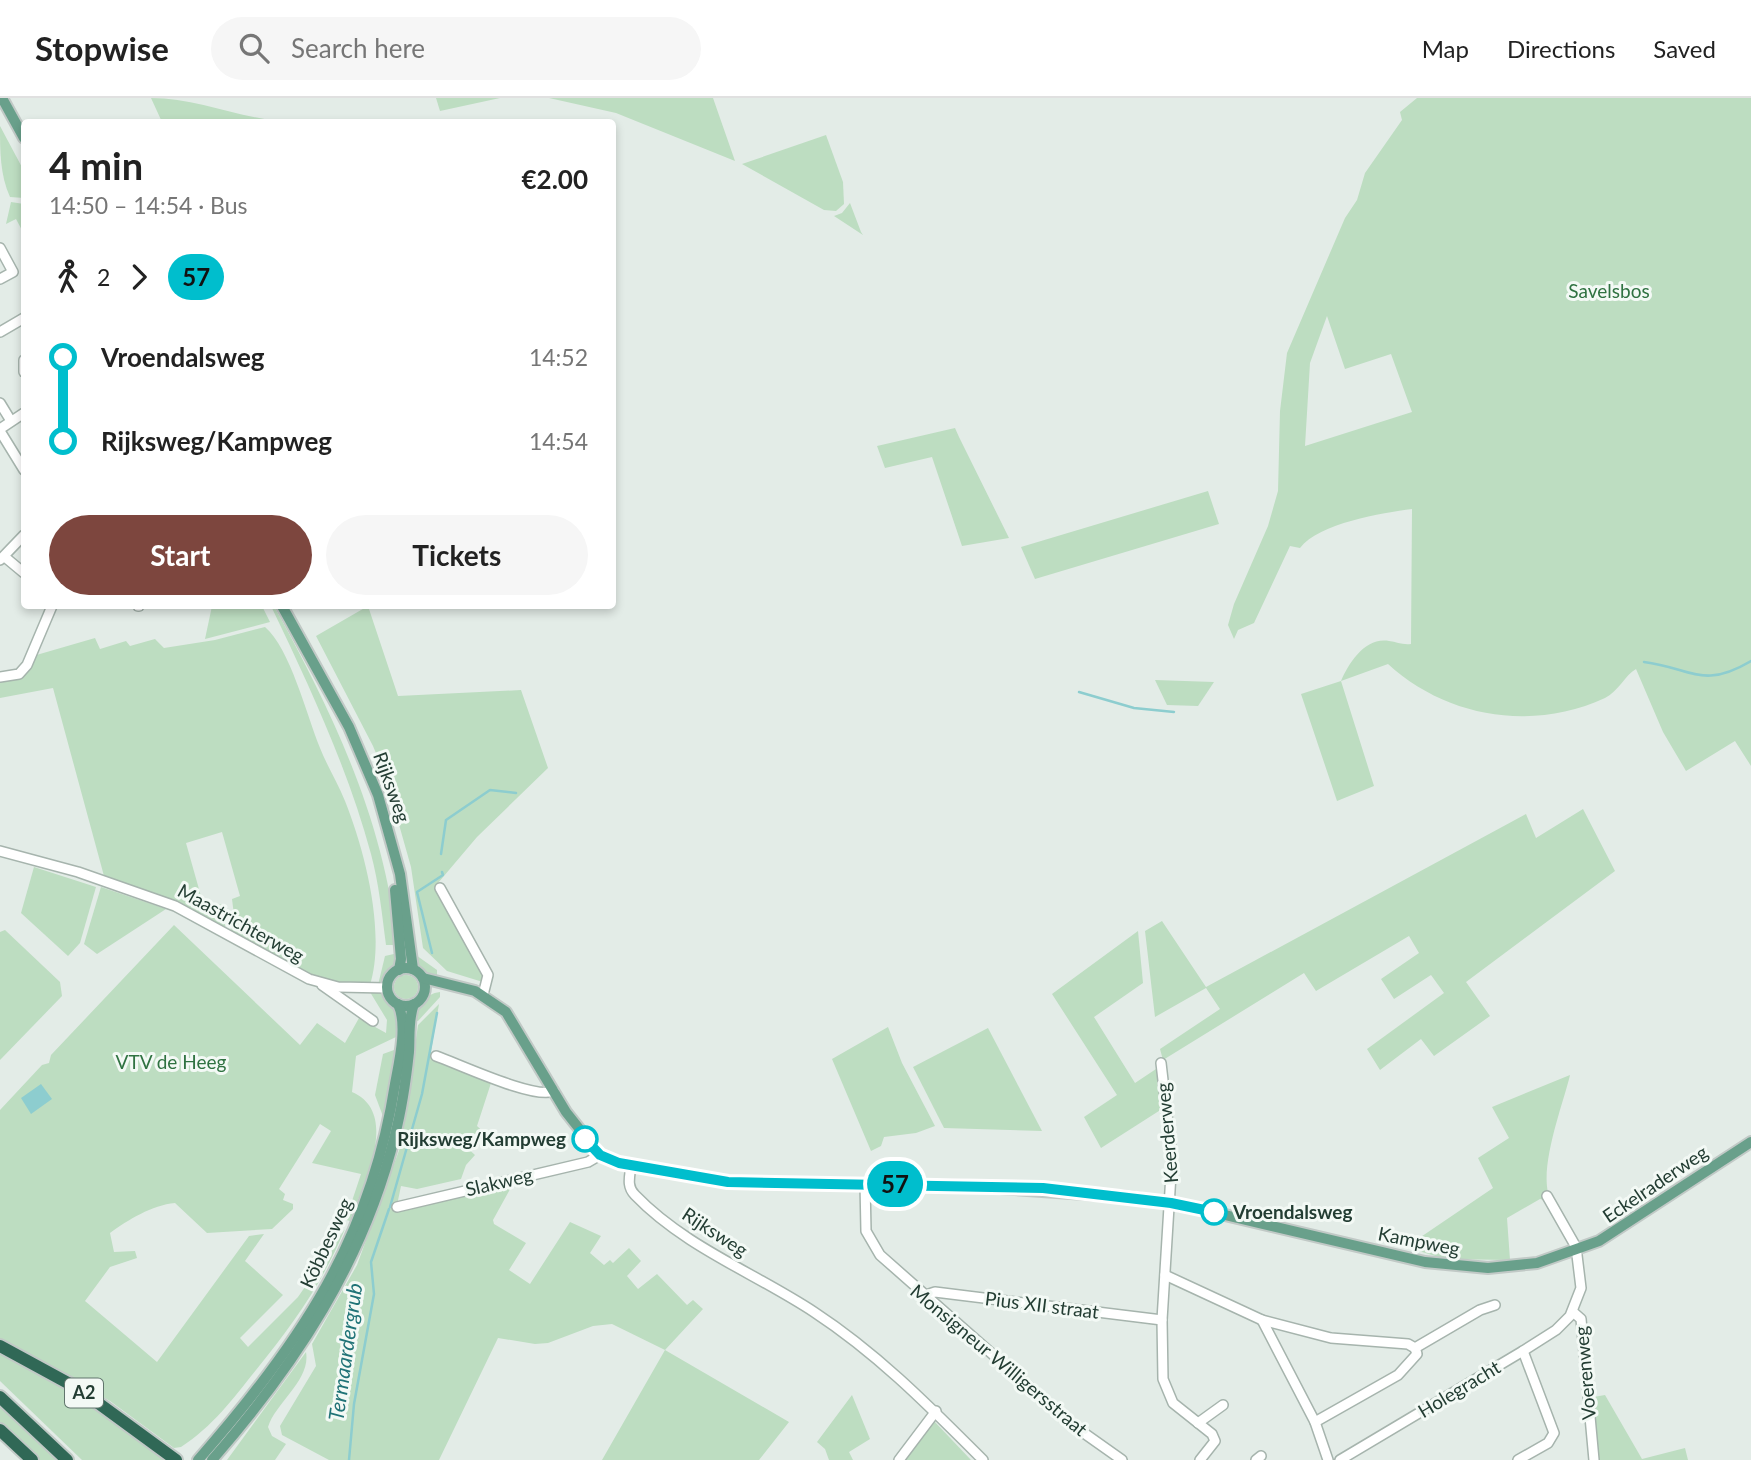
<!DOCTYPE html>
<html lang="en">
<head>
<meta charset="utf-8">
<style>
	:root { --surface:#fff; --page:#f6f6f6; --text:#222; --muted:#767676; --line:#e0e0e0; --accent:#7d463e }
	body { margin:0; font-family:Lato,sans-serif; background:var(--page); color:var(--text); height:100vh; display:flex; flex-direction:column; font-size:26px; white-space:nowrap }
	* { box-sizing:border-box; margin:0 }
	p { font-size:23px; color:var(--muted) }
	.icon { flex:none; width:38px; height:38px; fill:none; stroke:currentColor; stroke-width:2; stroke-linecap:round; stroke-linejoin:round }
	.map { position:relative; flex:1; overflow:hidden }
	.sheet { position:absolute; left:21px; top:21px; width:595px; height:490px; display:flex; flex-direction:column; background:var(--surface); border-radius:7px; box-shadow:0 4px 10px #0003 }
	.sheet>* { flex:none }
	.badge { padding:0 14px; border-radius:23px; font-size:24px; line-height:46px }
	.map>.badge { position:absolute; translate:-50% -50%; box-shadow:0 0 0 4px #fff }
	.legs { display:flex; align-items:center; gap:10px; height:77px; padding:0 28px; font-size:23px }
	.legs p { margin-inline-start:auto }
	.summary { display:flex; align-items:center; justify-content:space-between; height:119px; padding:0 28px }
	h1 { font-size:38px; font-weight:700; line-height:52px }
	.action { display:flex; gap:14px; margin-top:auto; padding:14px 28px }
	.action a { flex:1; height:80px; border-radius:42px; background:var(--accent); color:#fff; font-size:28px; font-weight:700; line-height:80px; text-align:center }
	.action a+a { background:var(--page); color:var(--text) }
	ul { padding:0 28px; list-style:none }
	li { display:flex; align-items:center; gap:24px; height:84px; font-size:26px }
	li i { display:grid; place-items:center; width:10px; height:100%; margin:0 9px; background:currentColor }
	li i::after { content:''; width:18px; height:18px; margin:-9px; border:5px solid; border-radius:50%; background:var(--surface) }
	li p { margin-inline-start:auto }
	li:first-child i { background:linear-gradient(#0000 50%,currentColor 0) }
	li:last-child i { background:linear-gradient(currentColor 50%,#0000 0) }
	header { display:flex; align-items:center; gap:42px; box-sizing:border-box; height:98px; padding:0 35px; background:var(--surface); border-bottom:2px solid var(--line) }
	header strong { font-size:33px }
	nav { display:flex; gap:38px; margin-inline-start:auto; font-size:24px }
	.search { width:490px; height:63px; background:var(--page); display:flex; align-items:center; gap:18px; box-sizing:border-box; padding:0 24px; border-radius:38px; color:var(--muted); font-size:26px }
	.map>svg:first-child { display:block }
	.green { fill:#bdddc1; fill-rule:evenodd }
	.water { fill:#8dcdcf }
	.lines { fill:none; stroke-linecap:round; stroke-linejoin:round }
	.stream { stroke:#8dcdcf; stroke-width:2.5 }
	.minor-casing { stroke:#a6b4ad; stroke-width:12 }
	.major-casing { stroke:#c1c9c6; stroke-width:14 }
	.highway-casing { stroke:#c1c9c6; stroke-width:16 }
	.minor { stroke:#fff; stroke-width:9 }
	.major { stroke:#69a08b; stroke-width:10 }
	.highway { stroke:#306856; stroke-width:12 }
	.line-1-casing { stroke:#fff; stroke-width:16 }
	.line-1 { stroke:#00becd; stroke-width:10 }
	.stop-1-dot { fill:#fff; stroke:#00becd; stroke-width:3.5 }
	.labels { text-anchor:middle; stroke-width:6; stroke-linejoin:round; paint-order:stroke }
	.shield { fill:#f3f9f5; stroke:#61756d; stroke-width:2 }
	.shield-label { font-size:18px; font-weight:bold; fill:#233d33 }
	.park-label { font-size:19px; fill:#2f7241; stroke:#f3f9f5 }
	.street-label { font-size:19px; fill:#233d33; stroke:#f3f9f5 }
	.stop-label { font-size:19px; font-weight:bold; fill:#233d33; stroke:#f3f9f5; text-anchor:end }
	.water-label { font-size:21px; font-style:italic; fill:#207377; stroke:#f3f9f5 }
</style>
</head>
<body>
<header>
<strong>Stopwise</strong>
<div class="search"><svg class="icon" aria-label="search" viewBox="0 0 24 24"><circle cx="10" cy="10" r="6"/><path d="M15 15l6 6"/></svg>Search here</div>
<nav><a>Map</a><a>Directions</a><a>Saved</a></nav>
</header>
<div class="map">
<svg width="1751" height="1362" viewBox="0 0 1751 1362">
	<rect width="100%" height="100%" fill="#e3ece7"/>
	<g class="green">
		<path d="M151,0C191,0 230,16 270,22L271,24H162Z"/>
		<polygon points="436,0 500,0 440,13"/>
		<polygon points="549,0 713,0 735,63 616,15"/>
		<path d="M1417,0H1751V668L1735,643L1686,673L1663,634L1636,571C1625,577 1619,593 1605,600C1531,634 1446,619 1388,566L1341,583L1374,688L1337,703L1301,596L1341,583C1349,565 1365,539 1389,543C1397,544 1402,547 1411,546L1412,411C1382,415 1319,425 1300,450L1290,448L1254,525L1238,532L1234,541L1228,527L1234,506L1268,428L1278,393L1280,313L1287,255L1345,120L1357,102L1365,75L1402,22L1400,14ZM1327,218L1345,271L1391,256L1412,314L1305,348L1310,265Z"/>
		<path d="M0,28L24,73V100L10,99C0,77 0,53 0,28Z"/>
		<polygon points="826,37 843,84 844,106 836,113 824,112 742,66"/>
		<polygon points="11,104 24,106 24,136 16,121 6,126"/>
		<polygon points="850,105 861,134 863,137 834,118 842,115"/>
		<polygon points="955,330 959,339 1009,440 962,448 932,359 885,370 877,348"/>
		<polygon points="1208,393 1219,426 1035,481 1021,449"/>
		<polygon points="212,508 262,508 270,524 205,541"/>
		<path d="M271,508H274C333,615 385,724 397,847H386C382,816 379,786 371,756C348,671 309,587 271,508Z"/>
		<polygon points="368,508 398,598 521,592 548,670 477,739 438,785 437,790 486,885 447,873 423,850 411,769 385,677 373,648 316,538"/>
		<path d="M265,529C290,550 307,618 320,650C327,668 338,685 345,703C365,753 386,835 370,887L321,882L231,833L234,817L232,801L240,798L222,734L186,745L204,809L223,806L227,818L225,830L186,810L104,778L53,590L0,600V580L16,578L33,558L95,540L100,551L126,543L130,548L155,541L164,550L215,542Z"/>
		<polygon points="1155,582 1214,584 1198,608 1167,607"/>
		<polygon points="1583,711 1615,773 1466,884 1490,918 1434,958 1421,941 1380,972 1367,951 1444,895 1431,877 1394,901 1381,881 1419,855 1409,838 1316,893 1304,875 1163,962 1160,951 1220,911 1206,890 1155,919 1145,833 1162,823 1206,889 1526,716 1536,740"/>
		<polygon points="34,769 96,789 80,845 68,858 21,815"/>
		<polygon points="101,789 166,811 97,856 84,846"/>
		<path d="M174,827L300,947L317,925L345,945L359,920L386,935L387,922L370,894L384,896L398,914L396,939L356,958L352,994C401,1015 363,1087 350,1123L340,1120L342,1114L348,1115L361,1076L312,1065L331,1033L320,1026L279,1091L285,1096L283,1102L293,1106V1111L272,1131L207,1135L175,1105C152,1107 128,1122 110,1135L114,1154L135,1153L137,1160L110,1169L85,1203L157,1264L249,1138L264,1136L245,1163L283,1197L240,1240L248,1249L298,1199L345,1131C322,1186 293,1226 256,1272C232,1302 213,1328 181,1349L174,1350L110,1303L0,1241V1012L42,967L49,965L51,957Z"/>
		<polygon points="5,832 60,884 62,898 0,962 0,834"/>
		<polygon points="1138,833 1143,885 1094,919 1135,985 1156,971 1162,1011 1101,1050 1084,1019 1117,997 1052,896"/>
		<polygon points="398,855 396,868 378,887 385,858"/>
		<polygon points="413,855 437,872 437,880 418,870"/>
		<circle cx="406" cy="889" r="12"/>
		<path d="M440,894V899L418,923H414C416,909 424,896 440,894Z"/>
		<polygon points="439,906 430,959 491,985 477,1028 490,1040 486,1045 474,1036 464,1047 475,1057 466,1067 461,1081 417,1091 401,1088 396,1112 514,1084 493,1122 494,1126 526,1145 509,1172 530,1186 570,1124 601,1138 590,1155 604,1167 610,1162 613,1165 629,1150 641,1163 627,1178 638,1191 657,1176 687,1207 693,1202 703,1211 665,1252 789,1324 759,1362 602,1362 665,1252 612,1226 593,1228 548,1245 535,1246 498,1240 439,1362 329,1362 282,1337 280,1328 316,1268 312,1246 357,1167 401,1047 418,927"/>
		<polygon points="888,929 902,965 935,1028 916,1035 884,1039 881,1048 871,1053 832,961"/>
		<polygon points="988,930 1042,1033 944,1030 913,969"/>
		<polygon points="394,952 396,955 384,1021 375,997 383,956"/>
		<path d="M1570,977C1563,1007 1535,1078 1552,1104L1540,1101L1507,1120L1510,1162L1445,1161L1406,1149L1493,1090L1478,1060L1509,1040L1492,1009Z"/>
		<path d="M306,1254C311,1282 276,1304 268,1329L272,1338L286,1346L275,1362H227Z"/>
		<polygon points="0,1255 79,1296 171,1362 82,1362 0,1283"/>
		<polygon points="852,1297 870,1341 849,1354 853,1362 829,1362 825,1351 817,1344"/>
		<polygon points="1605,1297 1642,1361 1685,1350 1688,1362 1596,1362 1588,1300"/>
		<polygon points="0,1303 63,1362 39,1362 0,1325"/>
		<polygon points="933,1322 971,1362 903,1362"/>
	</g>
	<polygon class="water" points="41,986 52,1001 31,1016 21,1000"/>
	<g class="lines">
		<g class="stream">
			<path d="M1644,564C1692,570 1702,592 1751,563"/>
			<polyline points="1079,594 1134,610 1174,614"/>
			<polyline points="441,756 446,722 490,692 516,695"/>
			<polyline points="432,855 417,794 443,777 442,774"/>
			<polyline points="390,1109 422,996 437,915"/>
			<polyline points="349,1362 354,1306 374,1196 371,1164 389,1111"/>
		</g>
		<defs>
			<g id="minor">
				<polyline points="0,150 13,174 0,181"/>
				<polyline points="0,234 24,220"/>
				<polyline points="24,262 24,274"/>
				<polyline points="0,305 11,323"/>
				<polyline points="0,331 24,315"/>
				<polyline points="0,333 24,372"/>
				<polyline points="6,460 24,475"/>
				<polyline points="0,462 24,437"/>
				<polyline points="138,508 139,508"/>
				<polyline points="0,579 19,576 27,567 52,508"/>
				<polyline points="0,753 78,774 175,808 309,881 338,889 387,890"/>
				<polyline points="440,790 488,877 483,897"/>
				<polyline points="322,887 373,923"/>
				<path d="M436,958C459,966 535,1002 554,993"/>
				<polyline points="1161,965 1172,1060 1162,1222 1163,1281 1173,1305 1212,1336 1215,1343 1200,1362"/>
				<path d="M631,1067C630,1078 626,1088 635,1097C685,1149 755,1175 814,1214C878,1256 929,1308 983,1362"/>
				<polyline points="865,1085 866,1133 880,1157 1074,1328 1122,1362"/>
				<polyline points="397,1109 588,1064 600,1057"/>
				<polyline points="1165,1177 1262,1222 1331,1240 1408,1246 1415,1250 1480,1212 1495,1207"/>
				<polyline points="923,1198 935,1194 1162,1222"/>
				<polyline points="1573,1214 1581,1221 1594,1362"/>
				<polyline points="1262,1222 1315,1324 1328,1362"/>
				<polyline points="1315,1324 1398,1277 1417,1256 1415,1250"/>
				<polyline points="1198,1325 1223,1307"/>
				<polyline points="899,1362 936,1313"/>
				<polyline points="1256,1362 1261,1358"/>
				<polyline points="1340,1362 1523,1253 1556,1232 1570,1218 1581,1190 1576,1149 1547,1098"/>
				<polyline points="1518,1362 1548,1345 1554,1335 1523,1253"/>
			</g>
			<g id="major">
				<polyline points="2,0 24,40"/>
				<polyline points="282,508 349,629 378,697 400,776 413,871"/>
				<polyline points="395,792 401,861 399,872"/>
				<circle cx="406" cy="889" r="19"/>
				<polyline points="423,880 475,893 506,914 566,1014 600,1057 619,1065 728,1084 970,1088 1129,1099 1191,1109 1425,1164 1488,1170 1537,1165 1599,1143 1751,1044"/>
				<path d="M198,1362C300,1246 371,1141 395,986C399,964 408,927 398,906"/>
				<path d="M212,1362C296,1266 364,1163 395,1037C402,1010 406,982 409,954C410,938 408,921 414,906"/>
			</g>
			<g id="highway">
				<polyline points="0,1248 79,1291 176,1362"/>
				<polyline points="0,1299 67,1362"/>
				<polyline points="0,1332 32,1362"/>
			</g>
		</defs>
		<use href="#minor" class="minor-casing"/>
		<use href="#major" class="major-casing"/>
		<use href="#highway" class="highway-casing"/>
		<use href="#minor" class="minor"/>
		<use href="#major" class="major"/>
		<use href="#highway" class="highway"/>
	</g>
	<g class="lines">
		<defs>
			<polyline id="line-1" points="585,1041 600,1057 619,1065 728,1084 1043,1090 1171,1105 1214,1114"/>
		</defs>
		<use href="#line-1" class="line-1-casing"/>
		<use href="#line-1" class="line-1"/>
	</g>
	<g class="stop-1-dot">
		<circle cx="585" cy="1041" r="12"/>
		<circle cx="1214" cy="1114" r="12"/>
	</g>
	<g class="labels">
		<rect class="shield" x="65" y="1280.5" width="38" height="29" rx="5"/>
		<g class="shield-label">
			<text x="84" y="1301">A2</text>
		</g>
		<g class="park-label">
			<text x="1609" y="200">Savelsbos</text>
			<text x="171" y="971">VTV de Heeg</text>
		</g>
		<g class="street-label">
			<text transform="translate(392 689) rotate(70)" y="7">Rijksweg</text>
			<text transform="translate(241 825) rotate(29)" y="7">Maastrichterweg</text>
			<text transform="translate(1167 1035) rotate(-95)" y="7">Keerderweg</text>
			<text transform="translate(499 1084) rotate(-13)" y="7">Slakweg</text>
			<text transform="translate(1655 1086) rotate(-34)" y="7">Eckelraderweg</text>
			<text transform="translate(715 1134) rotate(33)" y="7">Rijksweg</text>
			<text transform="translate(1419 1143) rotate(11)" y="7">Kampweg</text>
			<text transform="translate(326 1145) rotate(-65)" y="7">Köbbesweg</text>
			<text transform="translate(1042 1207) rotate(7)" y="7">Pius XII straat</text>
			<text transform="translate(999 1262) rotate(40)" y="7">Monsigneur Willigersstraat</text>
			<text transform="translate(1585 1275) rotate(-95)" y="7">Voerenweg</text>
			<text transform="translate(1459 1291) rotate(-31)" y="7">Holegracht</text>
		</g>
		<g class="stop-label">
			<text x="566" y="1048">Rijksweg/Kampweg</text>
			<text x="1233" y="1121" text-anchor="start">Vroendalsweg</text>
		</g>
		<g class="water-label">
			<text transform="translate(346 1254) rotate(-82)" y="7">Termaardergrub</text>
		</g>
	</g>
</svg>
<b class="badge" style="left:895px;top:1086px;background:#00becd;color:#111">57</b>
<section class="sheet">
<div class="summary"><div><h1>4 min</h1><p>14:50 – 14:54 · Bus</p></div><b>€2.00</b></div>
<div class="legs"><svg class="icon" aria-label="walk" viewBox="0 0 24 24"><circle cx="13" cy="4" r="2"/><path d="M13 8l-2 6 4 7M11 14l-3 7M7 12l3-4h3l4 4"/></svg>2<svg class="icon" aria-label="forward" viewBox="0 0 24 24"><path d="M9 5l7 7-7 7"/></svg><b class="badge" style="background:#00becd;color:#111">57</b></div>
<ul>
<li><i style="color:#00becd"></i><b>Vroendalsweg</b><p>14:52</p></li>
<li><i style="color:#00becd"></i><b>Rijksweg/Kampweg</b><p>14:54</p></li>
</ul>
<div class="action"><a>Start</a><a>Tickets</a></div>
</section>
</div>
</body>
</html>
